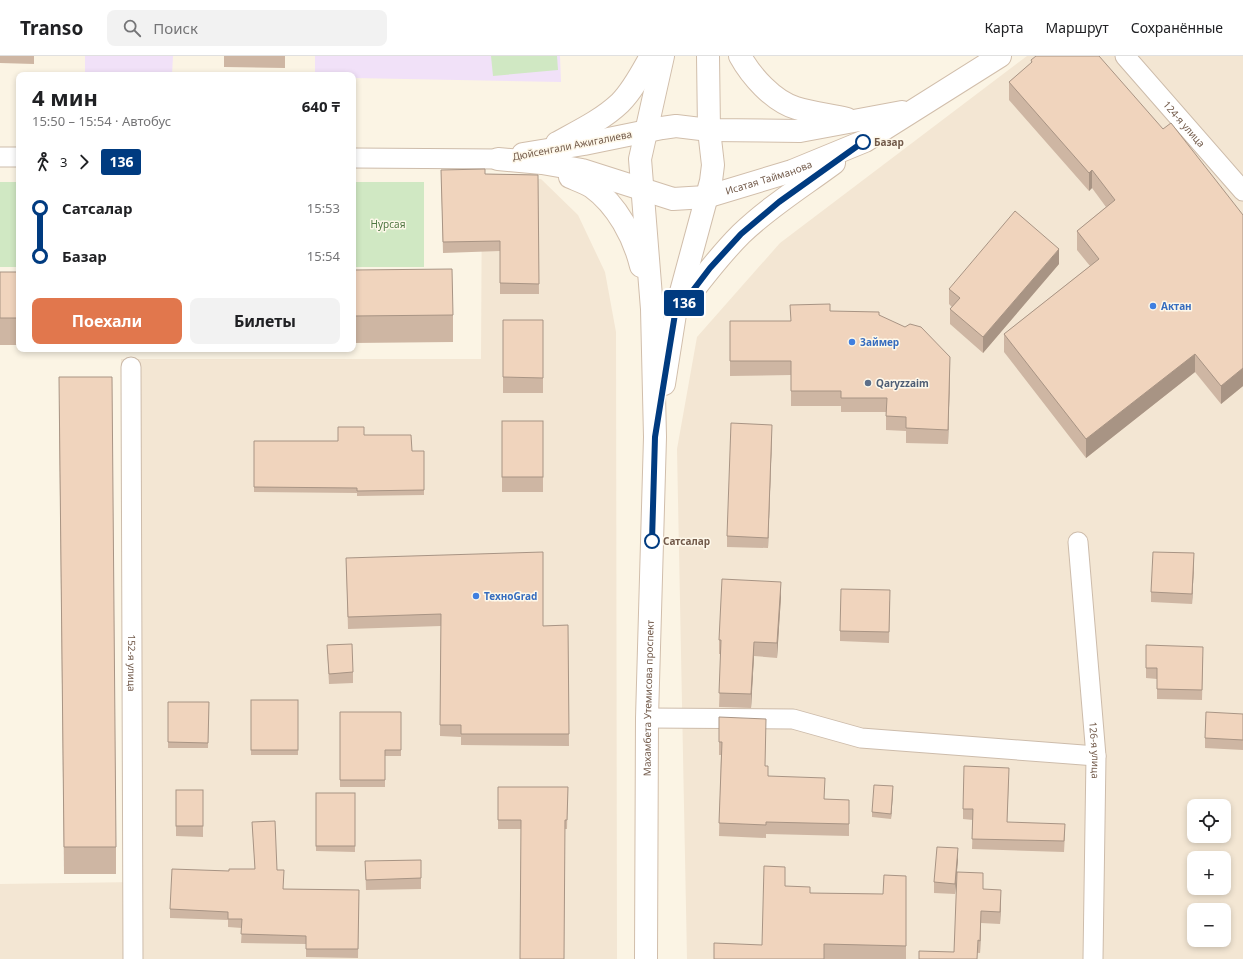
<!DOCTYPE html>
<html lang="ru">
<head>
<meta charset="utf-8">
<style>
	:root { --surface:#fff; --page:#f2f2f2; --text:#202124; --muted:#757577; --line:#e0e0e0; --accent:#e1774d }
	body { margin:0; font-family:"Noto Sans",sans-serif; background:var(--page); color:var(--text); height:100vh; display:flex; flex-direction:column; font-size:15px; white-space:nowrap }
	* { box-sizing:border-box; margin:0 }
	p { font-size:13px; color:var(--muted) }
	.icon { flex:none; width:22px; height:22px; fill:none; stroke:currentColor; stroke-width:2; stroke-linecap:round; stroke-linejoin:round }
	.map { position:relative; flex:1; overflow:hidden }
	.drawer { position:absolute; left:16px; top:16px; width:340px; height:280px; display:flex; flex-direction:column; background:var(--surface); border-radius:8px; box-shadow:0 2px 6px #0003 }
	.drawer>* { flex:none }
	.badge { padding:0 8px; border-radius:3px; font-size:14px; line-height:26px }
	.controls { position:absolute; left:1187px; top:743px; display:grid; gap:8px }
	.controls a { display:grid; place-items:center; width:44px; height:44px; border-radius:8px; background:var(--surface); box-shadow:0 2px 6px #0003; font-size:20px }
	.map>.badge { position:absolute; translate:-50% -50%; box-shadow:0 0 0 2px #fff }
	.legs { display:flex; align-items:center; gap:6px; height:44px; padding:0 16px; font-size:13px }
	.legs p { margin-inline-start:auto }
	.headline { display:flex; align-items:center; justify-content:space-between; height:68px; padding:0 16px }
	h1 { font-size:22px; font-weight:700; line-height:30px }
	.button { display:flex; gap:8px; margin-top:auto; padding:8px 16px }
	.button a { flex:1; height:46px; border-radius:8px; background:var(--accent); color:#fff; font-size:16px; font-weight:700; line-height:46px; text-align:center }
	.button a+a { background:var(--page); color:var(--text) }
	ul { padding:0 16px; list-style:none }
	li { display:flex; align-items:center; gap:14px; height:48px; font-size:15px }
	li i { display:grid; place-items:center; width:6px; height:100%; margin:0 5px; background:currentColor }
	li i::after { content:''; width:10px; height:10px; margin:-5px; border:3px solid; border-radius:50%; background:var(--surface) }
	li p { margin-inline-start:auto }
	li:first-child i { background:linear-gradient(#0000 50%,currentColor 0) }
	li:last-child i { background:linear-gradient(currentColor 50%,#0000 0) }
	header { display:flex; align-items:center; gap:24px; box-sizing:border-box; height:56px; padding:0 20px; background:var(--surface); border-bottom:1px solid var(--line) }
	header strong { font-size:19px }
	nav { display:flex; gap:22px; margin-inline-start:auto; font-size:14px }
	.search { width:280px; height:36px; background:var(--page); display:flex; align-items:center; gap:10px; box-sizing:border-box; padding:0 14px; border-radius:8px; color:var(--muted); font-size:15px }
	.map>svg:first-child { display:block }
	.residential { fill:#f3e6d3; fill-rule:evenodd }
	.education { fill:#f1e1f8 }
	.green { fill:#d0e8c3 }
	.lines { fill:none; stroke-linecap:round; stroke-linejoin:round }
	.street-casing { stroke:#cdbcab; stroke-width:21 }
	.secondary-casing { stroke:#d1beab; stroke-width:24 }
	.street { stroke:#fff; stroke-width:19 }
	.secondary { stroke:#fff; stroke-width:22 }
	.wall { fill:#ceb6a3 }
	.shaded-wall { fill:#a89484 }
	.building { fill:#f0d4bd; stroke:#a89484 }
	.line-1-casing { stroke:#fff; stroke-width:9 }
	.line-1 { stroke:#003b80; stroke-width:6 }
	.stop-1-dot { fill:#fff; stroke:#003b80; stroke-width:2 }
	.shop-dot { fill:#3f7fe0; stroke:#fef8ea; stroke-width:1.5 }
	.service-dot { fill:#5c6f8a; stroke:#fef8ea; stroke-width:1.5 }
	.labels { text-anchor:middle; stroke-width:3; stroke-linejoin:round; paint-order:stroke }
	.street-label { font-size:10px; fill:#735b4b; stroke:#fef8ea }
	.stop-label { font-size:10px; font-weight:bold; fill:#735b4b; stroke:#fef8ea; text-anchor:start }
	.park-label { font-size:10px; fill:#507843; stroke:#fef8ea }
	.shop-label { font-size:10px; font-weight:bold; fill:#366cbe; stroke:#fef8ea; text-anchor:start }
	.service-label { font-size:10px; font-weight:bold; fill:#4e5e75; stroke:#fef8ea; text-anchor:start }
</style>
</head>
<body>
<header>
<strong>Transo</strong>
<div class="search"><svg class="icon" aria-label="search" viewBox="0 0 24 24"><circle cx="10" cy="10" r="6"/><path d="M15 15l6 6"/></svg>Поиск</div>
<nav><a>Карта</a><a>Маршрут</a><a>Сохранённые</a></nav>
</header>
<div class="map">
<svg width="1243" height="903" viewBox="0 0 1243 903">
	<rect width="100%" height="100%" fill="#fbf4e4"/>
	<g class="residential">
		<path d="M1027,0H1243V903H687L677,393L697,281L780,187ZM1194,750H1224V780H1194ZM1194,802H1224V832H1194ZM1194,854H1224V884H1194Z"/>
		<polygon points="482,121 541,123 578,159 605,216 616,276 617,903 0,903 0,828 137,826 121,303 481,303"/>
	</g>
	<g class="education">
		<polygon points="85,0 173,0 172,19 85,19"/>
		<polygon points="315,0 560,0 561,26 353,22 353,19 315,19"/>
	</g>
	<g class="green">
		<polygon points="491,0 557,0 558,14 493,20"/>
		<rect x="0" y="126" width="19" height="85"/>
		<rect x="353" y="126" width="71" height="85"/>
	</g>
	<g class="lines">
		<defs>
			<g id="street">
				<path id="s1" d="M1125,0L1243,135"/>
				<polyline points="0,101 19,101"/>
				<polyline points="353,102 498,103"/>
				<path id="s2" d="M131,311L133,903"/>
				<path id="s3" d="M1078,486L1096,700L1093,903"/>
				<polyline points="647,662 793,663 861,682 1096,700"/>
			</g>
			<g id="secondary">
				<path d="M740,0C751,20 773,45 796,52C812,57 830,59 847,63"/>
				<path d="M557,87C579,75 602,64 620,47C633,34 642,16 651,0"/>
				<polyline points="523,98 584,88 662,72 676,70 709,74 800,75 902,56"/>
				<path id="s4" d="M498,103L542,107L582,114L673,143L706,141L792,115L865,85L1000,0"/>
				<path d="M570,121C577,124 586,127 592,131C617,149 634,181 641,210"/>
				<path d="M682,249C700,225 719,200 741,178C769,151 803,130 834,107"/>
				<polyline points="664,328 675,258 711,125 713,109 709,74 708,0"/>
				<path id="s5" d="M646,903L647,662L655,381L652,253L640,103L663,0"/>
			</g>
		</defs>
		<use href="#street" class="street-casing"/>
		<use href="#secondary" class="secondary-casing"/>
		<use href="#street" class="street"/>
		<use href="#secondary" class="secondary"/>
	</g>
	<g class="wall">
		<polygon points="0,0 34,0 34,8 0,7"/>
		<polygon points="224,0 285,0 285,12 224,11"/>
		<polygon points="1031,4 1163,73 1243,159 1243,330 1221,348 1195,316 1086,402 1004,296 1004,278 1090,210 1077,194 1077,175 1106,151 1092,132 1089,135 1009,44 1009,26 1031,7"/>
		<polygon points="441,114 485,118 538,119 539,238 500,238 500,195 443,197"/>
		<polygon points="1059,208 983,297 950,268 950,253 952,251 949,248 949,233"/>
		<polygon points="353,214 453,259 453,286 353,287"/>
		<rect x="0" y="216" width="19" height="73"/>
		<polygon points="830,255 879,259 950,316 948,388 906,387 906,375 886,374 886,356 841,356 841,350 791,350 791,319 730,320 730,265 790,265"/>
		<rect x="503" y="264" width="40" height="73"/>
		<polygon points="59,348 116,791 116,818 64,818"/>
		<rect x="502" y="365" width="41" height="71"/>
		<polygon points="364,379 412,395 424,395 424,439 357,440 357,437 254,436 254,385 338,385"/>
		<polygon points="772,379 768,492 727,491 727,480"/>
		<polygon points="346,502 543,570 568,569 569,690 461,689 461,681 440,680 441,570 348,573"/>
		<polygon points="1194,508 1192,548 1151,546 1151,536"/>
		<polygon points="781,540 777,602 754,600 751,652 719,651 721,598 719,598 719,584"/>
		<polygon points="890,545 889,587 840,585 840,575"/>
		<polygon points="327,589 353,616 353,627 329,628"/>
		<polygon points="1146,589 1203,601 1202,644 1157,643 1157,623 1146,622"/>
		<rect x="251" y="644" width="47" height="55"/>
		<polygon points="168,646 209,646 208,692 168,692"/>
		<polygon points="340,656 401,656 401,700 385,700 385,731 340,731"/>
		<polygon points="1243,658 1243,694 1205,692 1205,682"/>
		<polygon points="719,661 765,710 768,720 825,743 849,744 849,780 766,778 766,782 719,780 721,699 719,699"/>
		<polygon points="1009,722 1007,766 1065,778 1064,796 972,793 973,764 963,763 963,753"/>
		<polygon points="498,731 568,731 567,773 498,773"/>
		<polygon points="176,734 203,734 203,781 176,780"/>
		<polygon points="893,736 891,763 872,761 872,756"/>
		<polygon points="316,737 355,737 355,796 316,795"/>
		<polygon points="252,766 277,814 283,833 359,834 358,902 306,901 306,888 241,887 242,872 228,871 228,864 170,862 170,853 229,815 255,813"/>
		<polygon points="958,803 955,838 934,837 934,826"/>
		<polygon points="365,805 421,822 421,833 366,834"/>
		<polygon points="906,820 906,903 714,903 762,889 785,830 810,837 883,838"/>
		<polygon points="983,833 1001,846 1000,868 981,867 980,897 954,896"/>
	</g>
	<g class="shaded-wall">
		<polygon points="1092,114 1092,132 1089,135 1089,117"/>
		<polygon points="1059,193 1059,208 983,297 983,281"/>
		<polygon points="1195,298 1195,316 1086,402 1086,383"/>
		<polygon points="950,301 950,316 948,388 948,374"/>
		<polygon points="1243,312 1243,330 1221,348 1221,330"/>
		<polygon points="772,369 772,379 768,492 768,482"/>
		<polygon points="1194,497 1194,508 1192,548 1192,538"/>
		<polygon points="781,526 781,540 777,602 777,587"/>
		<polygon points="754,586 754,600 751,652 751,638"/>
		<polygon points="893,730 893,736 891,763 891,758"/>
		<polygon points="958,792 958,803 955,838 955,828"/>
		<polygon points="1001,834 1001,846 1000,868 1000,856"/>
		<polygon points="981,855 981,867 980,897 980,885"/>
	</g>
	<g class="building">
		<polygon points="1036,0 1099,0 1163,73 1171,67 1243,159 1243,312 1221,330 1195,298 1086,383 1004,278 1099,203 1077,175 1115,144 1092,114 1089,117 1009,26 1032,6 1031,4"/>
		<polygon points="485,113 485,118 538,119 539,228 500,227 500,185 443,186 441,114"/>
		<polygon points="1015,155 1059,193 983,281 950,253 960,242 949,233"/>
		<polygon points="452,213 453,259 353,260 353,214"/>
		<rect x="0" y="216" width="19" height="46"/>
		<polygon points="830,248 830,255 879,256 879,259 905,271 910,268 921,271 950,301 948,374 906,372 906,361 886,360 887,342 841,342 841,335 791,335 791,305 730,305 730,265 791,265 790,249"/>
		<polygon points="503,264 543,264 543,322 503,321"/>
		<polygon points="59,321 112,321 116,791 64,791"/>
		<rect x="502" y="365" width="41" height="56"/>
		<polygon points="731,367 772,369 768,482 727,480"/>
		<polygon points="338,371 364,371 364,379 411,379 412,395 424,395 424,434 357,435 357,432 254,431 254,385 338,385"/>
		<polygon points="543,496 543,570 568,569 569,678 461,678 461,669 440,669 441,558 348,561 346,502"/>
		<polygon points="1153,496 1194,497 1192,538 1151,536"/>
		<polygon points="722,523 781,526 777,587 754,586 751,638 719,637 721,584 719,584"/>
		<polygon points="841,533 890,534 889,576 840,575"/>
		<polygon points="352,588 353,616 329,618 327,589"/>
		<polygon points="1146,589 1203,591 1202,634 1157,633 1157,612 1146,612"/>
		<rect x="251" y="644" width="47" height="50"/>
		<polygon points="168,646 209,646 208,687 168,686"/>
		<polygon points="340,656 401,656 401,694 385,694 385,724 340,724"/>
		<polygon points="1206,656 1243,658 1243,684 1205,682"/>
		<polygon points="719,661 766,663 765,710 768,710 768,720 825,722 824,743 849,744 849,768 766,766 766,769 719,767 722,686 719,686"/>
		<polygon points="964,710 1009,712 1007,766 1065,768 1064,785 972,783 973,753 963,753"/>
		<polygon points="874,729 893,730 891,758 872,756"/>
		<polygon points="498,731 568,731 567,764 565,764 564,903 520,903 521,764 498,764"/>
		<rect x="176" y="734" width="27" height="36"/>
		<rect x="316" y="737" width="39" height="53"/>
		<polygon points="275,765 277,814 284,814 283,833 359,834 358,893 306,893 306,880 241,878 242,863 228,863 228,856 170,853 172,813 229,815 229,813 255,813 252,766"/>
		<polygon points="937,791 958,792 955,828 934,826"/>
		<polygon points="421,804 421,822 366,824 365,805"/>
		<polygon points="764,810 785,811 785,830 810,831 810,837 883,838 884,819 906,820 906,890 824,888 824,903 714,903 714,887 762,889"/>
		<polygon points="957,816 983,817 983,833 1001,834 1000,856 981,855 980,885 978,884 977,903 919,903 919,895 954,896"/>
	</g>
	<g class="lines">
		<defs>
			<polyline id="line-1" points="652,485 655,381 675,258 710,212 741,178 779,146 863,86"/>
		</defs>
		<use href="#line-1" class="line-1-casing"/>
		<use href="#line-1" class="line-1"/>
	</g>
	<g class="stop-1-dot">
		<circle cx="863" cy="86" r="7"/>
		<circle cx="652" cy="485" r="7"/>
	</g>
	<g class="shop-dot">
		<circle cx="1153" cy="250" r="4"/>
		<circle cx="852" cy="286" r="4"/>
		<circle cx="476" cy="540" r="4"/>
	</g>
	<circle class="service-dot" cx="868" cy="327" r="4"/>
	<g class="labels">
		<g class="street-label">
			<text dy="4" stroke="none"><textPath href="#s1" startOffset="90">124-я улица</textPath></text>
			<text transform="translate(572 89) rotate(-11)" y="4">Дюйсенгали Ажигалиева</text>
			<text dy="4" stroke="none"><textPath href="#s4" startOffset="279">Исатая Тайманова</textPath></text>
			<text dy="4" stroke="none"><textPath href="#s2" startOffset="296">152-я улица</textPath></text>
			<text dy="4" stroke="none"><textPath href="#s5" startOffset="261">Махамбета Утемисова проспект</textPath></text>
			<text dy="4" stroke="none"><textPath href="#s3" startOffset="209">126-я улица</textPath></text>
		</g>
		<g class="stop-label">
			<text x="874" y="90">Базар</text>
			<text x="663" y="489">Сатсалар</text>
		</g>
		<g class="park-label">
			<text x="388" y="172">Нурсая</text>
		</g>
		<g class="shop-label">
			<text x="1161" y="254">Актан</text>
			<text x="860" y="290">Займер</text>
			<text x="484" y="544">ТехноGrad</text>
		</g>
		<g class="service-label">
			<text x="876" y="331">Qaryzzaim</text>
		</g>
	</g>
</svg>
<div class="controls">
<a><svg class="icon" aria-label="locate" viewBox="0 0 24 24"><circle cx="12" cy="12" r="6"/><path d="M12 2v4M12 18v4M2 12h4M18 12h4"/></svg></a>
<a>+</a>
<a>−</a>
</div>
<b class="badge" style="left:684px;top:247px;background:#003b80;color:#fff">136</b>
<section class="drawer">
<div class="headline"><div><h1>4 мин</h1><p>15:50 – 15:54 · Автобус</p></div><b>640 ₸</b></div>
<div class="legs"><svg class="icon" aria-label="walk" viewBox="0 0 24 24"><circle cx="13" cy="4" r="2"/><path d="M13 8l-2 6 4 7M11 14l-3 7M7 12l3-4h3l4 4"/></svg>3<svg class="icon" aria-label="forward" viewBox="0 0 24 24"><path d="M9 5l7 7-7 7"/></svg><b class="badge" style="background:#003b80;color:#fff">136</b></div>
<ul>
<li><i style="color:#003b80"></i><b>Сатсалар</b><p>15:53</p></li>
<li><i style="color:#003b80"></i><b>Базар</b><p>15:54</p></li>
</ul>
<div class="button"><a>Поехали</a><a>Билеты</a></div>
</section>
</div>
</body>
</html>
